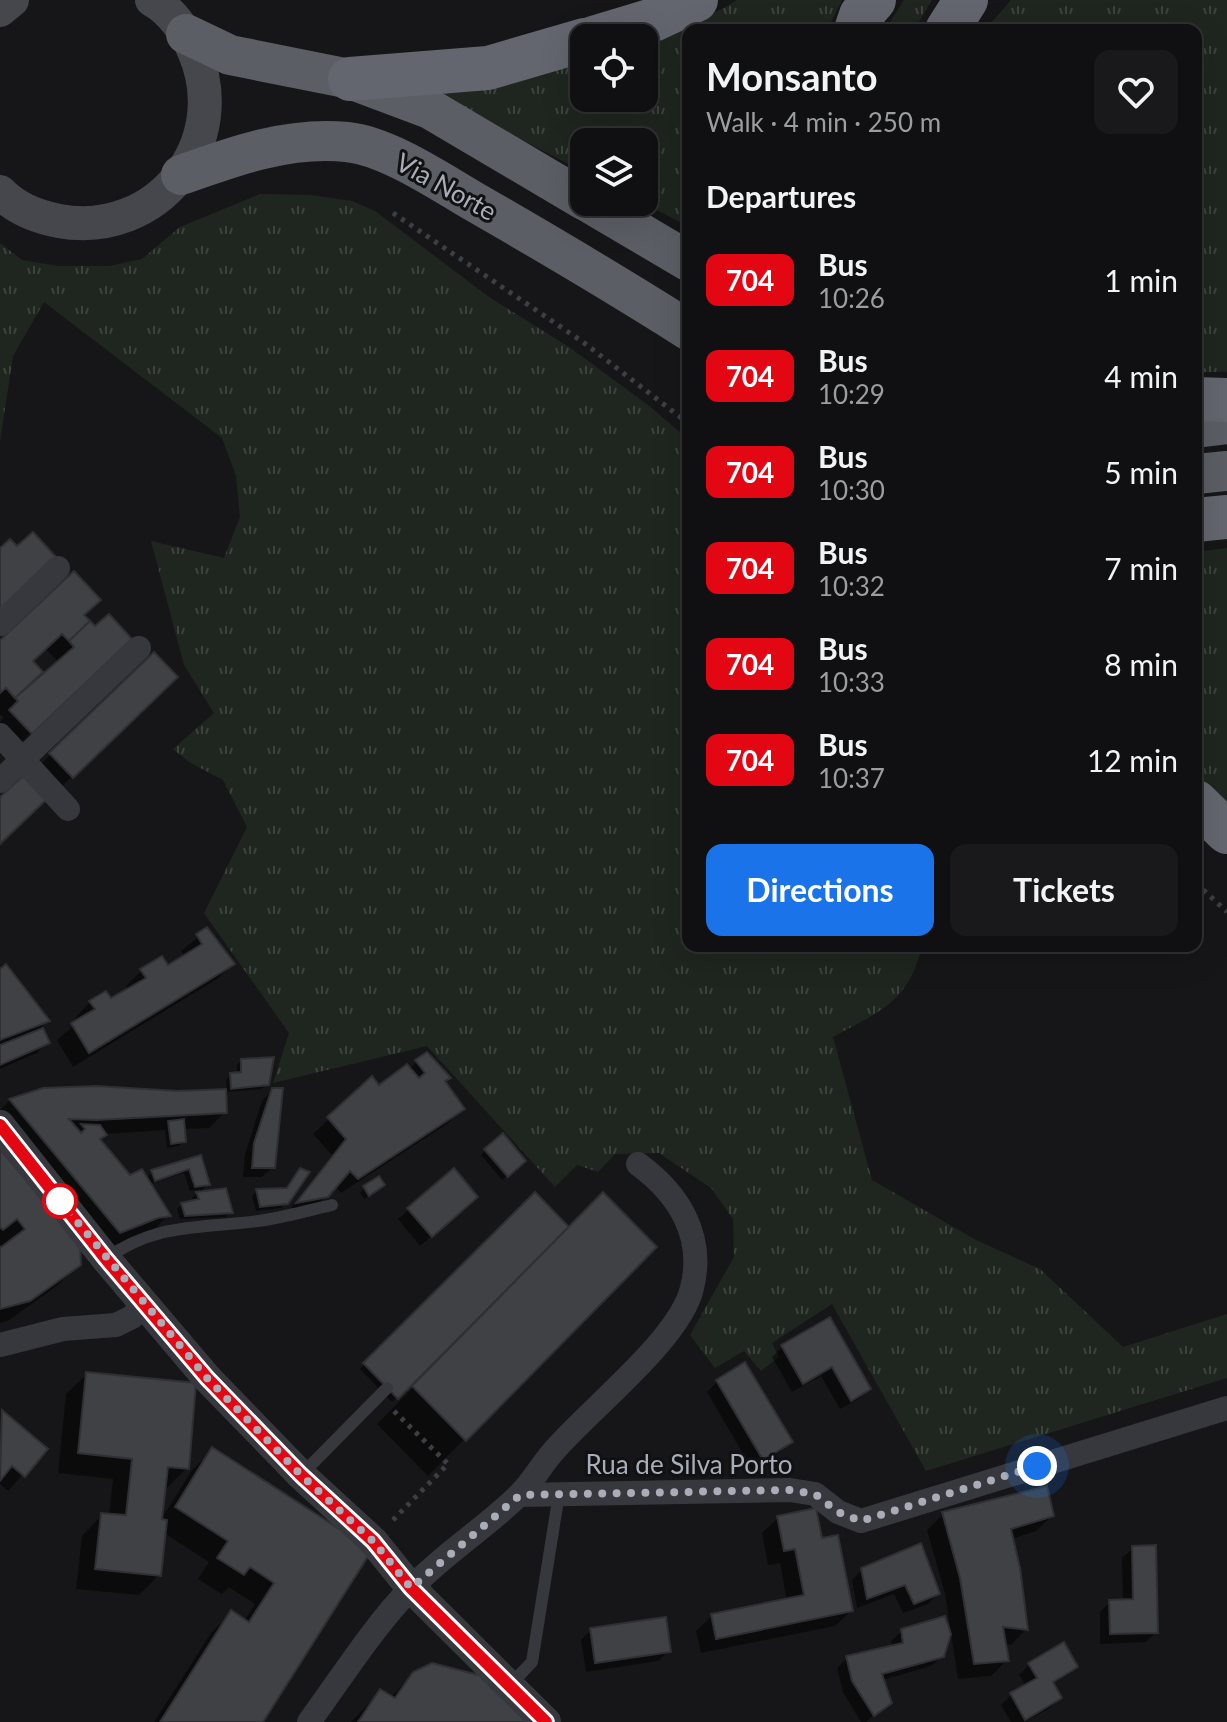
<!DOCTYPE html>
<html lang="en">
<head>
<meta charset="utf-8">
<style>
	:root { --surface:#101012; --page:#19191b; --text:#f1f3f6; --muted:#9c9d9f; --line:#303032; --accent:#1a73e8 }
	body { margin:0; font-family:Lato,sans-serif; background:var(--page); color:var(--text); height:100vh; display:flex; flex-direction:column; font-size:30px; white-space:nowrap }
	* { box-sizing:border-box; margin:0 }
	p { font-size:26px; color:var(--muted) }
	.icon { flex:none; width:44px; height:44px; fill:none; stroke:currentColor; stroke-width:2; stroke-linecap:round; stroke-linejoin:round }
	.map { position:relative; flex:1; overflow:hidden }
	.sheet { position:absolute; left:682px; top:24px; width:520px; height:928px; display:flex; flex-direction:column; background:var(--surface); border-radius:16px; box-shadow:0 8px 32px #0002,0 0 0 2px var(--line) }
	.sheet>* { flex:none }
	.badge { padding:0 16px; border-radius:12px; font-size:28px; line-height:52px }
	.controls { position:absolute; left:570px; top:24px; display:grid; gap:16px }
	.controls a { display:grid; place-items:center; width:88px; height:88px; border-radius:16px; background:var(--surface); box-shadow:0 8px 32px #0002,0 0 0 2px var(--line); font-size:40px }
	.you { position:absolute; width:40px; height:40px; margin:-20px; border:6px solid #fff; border-radius:50%; background:#1a73e8; box-shadow:0 0 0 12px #1a73e833 }
	.map>.badge { position:absolute; translate:-50% -50%; box-shadow:0 0 0 4px #fff }
	h2 { padding:0 24px; font-size:30px; line-height:72px }
	.round { display:grid; place-items:center; flex:none; width:84px; height:84px; border-radius:16px; background:var(--page) }
	.head { display:flex; align-items:center; justify-content:space-between; height:136px; padding:0 24px }
	h1 { font-size:38px; font-weight:700; line-height:60px }
	.cta { display:flex; gap:16px; margin-top:auto; padding:16px 24px }
	.cta a { flex:1; height:92px; border-radius:16px; background:var(--accent); color:#fff; font-size:32px; font-weight:700; line-height:92px; text-align:center }
	.cta a+a { background:var(--page); color:var(--text) }
	ul { padding:0; list-style:none }
	li { display:flex; align-items:center; gap:24px; height:96px; padding:0 24px }
	li div { flex:1 }
	li b { display:block; font-size:30px }
	li em { font-style:normal }
	li .badge { min-width:88px; font-weight:700; text-align:center }
	.map>svg:first-child { display:block }
	.grass { fill:url(#grass-tufts) }
	.shadow { fill:#0007; fill-rule:evenodd }
	.building { fill:#404145; stroke:#303034; stroke-width:2 }
	.lines { fill:none; stroke-linecap:round; stroke-linejoin:round }
	.path { stroke:#3d3f44; stroke-width:5; stroke-dasharray:4 6; stroke-linecap:butt }
	.service { stroke:#37383d; stroke-width:12 }
	.minor { stroke:#37383d; stroke-width:24 }
	.tertiary { stroke:#37383d; stroke-width:30 }
	.secondary { stroke:#45474d; stroke-width:34 }
	.trunk { stroke:#5b5e65; stroke-width:40 }
	.motorway { stroke:#63666e; stroke-width:44 }
	.line-casing { stroke:#fff; stroke-width:18 }
	.line { stroke:#e30613; stroke-width:12 }
	.walk { stroke:#a8adb8; stroke-width:8; stroke-dasharray:0 14.4 }
	.stop-dot { fill:#fff; stroke:#e30613; stroke-width:4 }
	.labels { text-anchor:middle; stroke-width:6; stroke-linejoin:round; paint-order:stroke }
	.street-label { font-size:26px; fill:#a8adb8; stroke:#111113 }
</style>
</head>
<body>
<div class="map">
<svg width="1227" height="1722" viewBox="0 0 1227 1722">
	<defs>
		<pattern id="grass-tufts" width="24" height="20" patternUnits="userSpaceOnUse" patternTransform="scale(2)"><rect width="24" height="20" fill="#1e261f"/><path d="M3 7l-1-3M5 7V3M7 7l1-3M15 17l-1-3M17 17v-4M19 17l1-3" fill="none" stroke="#3c433d"/></pattern>
	</defs>
	<rect width="100%" height="100%" fill="#161618"/>
	<g class="grass">
		<polygon points="737,0 842,0 827,30 688,30 688,226 641,202 644,202 644,142 584,142 584,172 425,90 584,61 584,98 644,98 644,42 722,9"/>
		<polygon points="904,0 932,0 914,30 885,30"/>
		<polygon points="1011,0 1227,0 1227,372 1196,372 1196,30 985,30"/>
		<path d="M260,194L310,195L352,201L375,211L489,297L569,347L648,405L688,439V946H922C908,1003 880,1011 833,1037L872,1180L976,1240L1040,1269L1123,1347L1227,1314V1378L926,1471L832,1304L772,1343L779,1357L761,1371L744,1351L715,1368L690,1335L734,1257L733,1219L711,1188L659,1153L615,1154L598,1172L577,1165L555,1187L427,1046L273,1083L289,1033L204,913L247,827L223,780L189,762L173,749L214,713L184,665L151,541L224,558L240,517L236,476L222,438L44,302L13,356L0,442V243L22,260L58,266H109L142,259L180,227Z"/>
		<polygon points="1227,548 1227,806 1196,776 1196,552"/>
	</g>
	<g class="shadow">
		<path d="M82,616L114,654L15,748L0,732V722L4,718L0,714V643ZM45,648L59,663L44,677L30,662Z"/>
		<polygon points="154,655 175,677 56,792 35,770"/>
		<polygon points="207,930 233,964 217,979 73,1067 57,1040 78,1022 75,1018 90,1002 111,1001 128,990 126,986 141,971 167,968 185,957 181,951"/>
		<polygon points="0,972 47,1021 41,1028 47,1042 37,1053 0,1069"/>
		<polygon points="242,1061 267,1084 262,1089 225,1092 225,1112 209,1128 183,1129 184,1141 179,1146 167,1148 165,1130 104,1134 98,1140 130,1177 146,1178 152,1172 200,1158 208,1184 199,1193 231,1212 226,1217 180,1219 177,1209 182,1205 194,1202 192,1198 201,1189 190,1191 184,1173 149,1184 168,1215 153,1231 104,1248 0,1122 0,1110 10,1100 43,1090 227,1091 226,1080 231,1075 237,1074 237,1065"/>
		<polygon points="417,1062 449,1078 444,1083 462,1109 447,1124 341,1193 335,1186 311,1212 284,1217 332,1155 313,1134 329,1119 409,1069"/>
		<polygon points="272,1090 273,1167 262,1177 243,1177 245,1154 262,1101"/>
		<polygon points="502,1136 524,1161 502,1180 481,1155"/>
		<polygon points="0,1152 79,1264 58,1285 8,1321 0,1323 0,1251 3,1248 0,1244"/>
		<polygon points="300,1170 286,1203 281,1208 256,1211 252,1196 257,1191 286,1190"/>
		<polygon points="453,1171 465,1207 420,1246 398,1219"/>
		<polygon points="364,1188 378,1190 364,1199 360,1193"/>
		<polygon points="535,1195 569,1229 654,1247 428,1476 377,1424 482,1318 479,1315 392,1402 360,1369"/>
		<polygon points="829,1320 869,1389 858,1399 840,1409 821,1376 792,1392 772,1357 782,1347"/>
		<polygon points="744,1365 790,1442 780,1452 752,1469 707,1392 717,1382"/>
		<polygon points="87,1374 187,1468 167,1488 164,1488 160,1521 192,1470 213,1450 370,1551 261,1722 154,1722 211,1633 231,1613 244,1621 255,1604 229,1587 222,1594 198,1579 209,1562 164,1533 159,1575 139,1595 76,1589 82,1536 102,1515 109,1516 113,1479 58,1473 66,1394"/>
		<polygon points="2,1413 45,1449 8,1491 0,1484"/>
		<polygon points="943,1514 1052,1516 1036,1531 1011,1539 1026,1629 1011,1645 1004,1644 1007,1660 991,1676 958,1679 945,1594 927,1530"/>
		<polygon points="778,1518 820,1540 851,1611 835,1626 701,1653 696,1631 712,1616 787,1601 780,1563 768,1565 762,1533"/>
		<polygon points="1133,1548 1156,1632 1146,1642 1100,1644 1100,1612 1110,1602 1123,1601 1122,1558"/>
		<polygon points="862,1570 938,1594 928,1604 903,1613 894,1594 857,1608 852,1580"/>
		<polygon points="591,1630 669,1651 658,1661 586,1672 581,1640"/>
		<polygon points="902,1631 942,1656 931,1666 882,1680 889,1702 866,1722 861,1722 843,1692 837,1668 847,1658 893,1647 891,1641"/>
		<polygon points="1029,1665 1076,1667 1052,1684 1060,1697 1050,1708 1025,1722 1011,1722 1001,1705 1011,1695 1026,1686 1019,1675"/>
		<polygon points="414,1674 532,1722 351,1722 380,1692 390,1698"/>
	</g>
	<g class="building">
		<polygon points="33,532 56,557 0,610 0,548 10,539 17,546"/>
		<polygon points="74,571 101,600 84,615 90,621 69,641 62,634 33,661 43,672 15,698 6,688 0,693 0,640"/>
		<polygon points="109,614 132,639 32,734 9,710 18,701 15,698 74,647 69,641 90,621 95,626"/>
		<polygon points="154,652 178,677 73,778 49,753"/>
		<polygon points="25,774 48,798 0,844 0,797"/>
		<polygon points="207,927 235,964 89,1053 71,1023 95,1009 89,1001 106,991 111,998 146,978 140,969 162,956 168,965 202,944 196,934"/>
		<polygon points="6,964 50,1021 0,1040 0,969"/>
		<polygon points="43,1028 50,1043 0,1065 0,1045"/>
		<polygon points="427,1052 451,1078 445,1081 465,1109 358,1179 350,1171 328,1197 296,1203 346,1139 327,1117 372,1076 379,1085 407,1064 419,1078 425,1073 415,1060"/>
		<polygon points="274,1057 269,1085 231,1089 230,1073 241,1072 241,1059"/>
		<polygon points="96,1086 178,1091 226,1089 227,1113 96,1120 69,1119 81,1133 85,1129 81,1124 100,1125 107,1135 100,1139 130,1175 142,1169 171,1216 158,1218 120,1233 9,1099 43,1088"/>
		<polygon points="272,1088 283,1088 275,1168 252,1168 254,1143"/>
		<polygon points="184,1119 186,1142 171,1144 168,1121"/>
		<polygon points="503,1133 526,1161 508,1177 484,1149"/>
		<polygon points="0,1149 80,1244 81,1265 30,1301 0,1309 0,1248 25,1229 17,1219 3,1230 0,1227"/>
		<polygon points="201,1155 210,1185 195,1187 189,1169 155,1181 151,1170"/>
		<polygon points="300,1168 310,1172 288,1204 260,1207 256,1189 287,1188"/>
		<polygon points="454,1168 478,1197 432,1237 407,1208"/>
		<polygon points="379,1176 385,1185 369,1196 363,1186"/>
		<polygon points="226,1188 233,1213 185,1216 181,1203 199,1199 196,1192"/>
		<polygon points="535,1192 569,1227 398,1399 363,1363"/>
		<polygon points="603,1192 657,1247 466,1441 412,1386"/>
		<polygon points="830,1317 871,1389 851,1401 832,1367 803,1384 781,1345"/>
		<polygon points="745,1362 793,1442 763,1460 716,1380"/>
		<polygon points="86,1372 196,1383 189,1469 168,1467 162,1519 167,1520 161,1576 95,1569 101,1513 126,1515 132,1459 78,1453"/>
		<polygon points="2,1410 48,1449 25,1477 12,1466 0,1481"/>
		<polygon points="212,1447 372,1550 263,1722 160,1722 231,1610 249,1622 274,1583 250,1567 244,1575 217,1558 228,1541 175,1507"/>
		<polygon points="1047,1486 1054,1516 1011,1529 1020,1568 1028,1630 1003,1627 1009,1661 974,1664 960,1578 942,1512"/>
		<polygon points="816,1508 822,1538 838,1535 853,1611 716,1639 711,1614 804,1595 795,1549 784,1551 777,1516"/>
		<polygon points="921,1543 940,1594 914,1604 905,1585 867,1599 861,1568"/>
		<polygon points="1156,1545 1158,1633 1110,1634 1109,1600 1133,1599 1132,1546"/>
		<polygon points="945,1616 951,1634 944,1657 882,1674 892,1703 874,1716 852,1681 846,1656 903,1643 901,1629"/>
		<polygon points="666,1617 671,1652 595,1663 590,1628"/>
		<polygon points="1064,1642 1078,1667 1053,1682 1062,1698 1025,1720 1010,1693 1037,1678 1028,1663"/>
		<polygon points="432,1663 494,1679 534,1722 358,1722 380,1689 395,1698 413,1672"/>
	</g>
	<g class="lines">
		<g class="path">
			<polyline points="393,213 583,342 688,423"/>
			<polyline points="1196,883 1227,912"/>
			<polyline points="393,1520 448,1464 394,1411"/>
		</g>
		<g class="service">
			<path d="M106,1259C157,1221 206,1229 265,1220C288,1216 310,1210 332,1205"/>
			<polyline points="301,1475 387,1388"/>
			<polyline points="509,1686 532,1662 559,1494"/>
		</g>
		<g class="minor">
			<polyline points="0,624 58,568"/>
			<polyline points="0,735 68,809"/>
			<polyline points="0,781 139,648"/>
			<polyline points="0,1345 63,1329 116,1325 132,1317 144,1304"/>
			<polyline points="520,1495 790,1490 815,1494 838,1512 861,1521 1227,1408"/>
			<path d="M309,1722C342,1677 373,1627 412,1587C445,1553 485,1528 518,1496C531,1484 540,1467 552,1453C587,1411 680,1340 692,1288C705,1236 679,1194 638,1164"/>
		</g>
		<polyline class="tertiary" points="0,1125 106,1259 207,1378 301,1475 373,1541 411,1588 546,1722"/>
		<g class="secondary">
			<polyline points="0,10 12,0"/>
			<path d="M0,192C15,208 38,217 59,221C157,239 234,143 194,51C186,32 171,10 152,0"/>
		</g>
		<g class="trunk">
			<polyline points="186,34 230,55 350,79 430,109 584,200"/>
			<path d="M181,175C234,156 289,136 347,142C387,146 439,181 473,201C546,243 617,285 688,330"/>
			<polyline points="588,202 688,261"/>
			<polyline points="1196,428 1227,424"/>
			<polyline points="1196,474 1227,471"/>
		</g>
		<g class="motorway">
			<polyline points="856,30 861,15 874,0"/>
			<polyline points="947,30 966,0"/>
			<polyline points="593,38 653,20 696,0"/>
			<polyline points="350,79 488,68 584,40"/>
			<polyline points="1196,399 1227,400"/>
			<polyline points="1196,520 1227,517"/>
			<polyline points="1196,802 1227,832"/>
		</g>
	</g>
	<g class="lines">
		<defs>
			<polyline id="line" points="0,1125 106,1259 207,1378 301,1475 373,1541 411,1588 546,1722"/>
		</defs>
		<use href="#line" class="line-casing"/>
		<use href="#line" class="line"/>
		<polyline class="walk" points="60,1201 207,1378 301,1475 373,1541 411,1588 520,1495 790,1490 815,1494 838,1512 861,1521 1037,1466"/>
	</g>
	<circle class="stop-dot" cx="60" cy="1201" r="16"/>
	<g class="labels">
		<g class="street-label">
			<text transform="translate(446 187) rotate(29)" y="9">Via Norte</text>
			<text x="689" y="1474">Rua de Silva Porto</text>
		</g>
	</g>
</svg>
<div class="controls">
<a><svg class="icon" aria-label="locate" viewBox="0 0 24 24"><circle cx="12" cy="12" r="6"/><path d="M12 2v4M12 18v4M2 12h4M18 12h4"/></svg></a>
<a><svg class="icon" aria-label="layers" viewBox="0 0 24 24"><path d="M12 4l9 5-9 5-9-5zM3 14l9 5 9-5"/></svg></a>
</div>
<div class="you" style="left:1037px;top:1466px"></div>
<section class="sheet">
<div class="head"><div><h1>Monsanto</h1><p>Walk · 4 min · 250 m</p></div><a class="round"><svg class="icon" aria-label="heart" viewBox="0 0 24 24"><path d="M12 20l-8-8c-3-5 5-10 8-4 3-6 11-1 8 4z"/></svg></a></div>
<h2>Departures</h2>
<ul>
<li><span class="badge" style="background:#e30613;color:#fff">704</span><div><b>Bus</b><p>10:26</p></div><em>1 min</em></li>
<li><span class="badge" style="background:#e30613;color:#fff">704</span><div><b>Bus</b><p>10:29</p></div><em>4 min</em></li>
<li><span class="badge" style="background:#e30613;color:#fff">704</span><div><b>Bus</b><p>10:30</p></div><em>5 min</em></li>
<li><span class="badge" style="background:#e30613;color:#fff">704</span><div><b>Bus</b><p>10:32</p></div><em>7 min</em></li>
<li><span class="badge" style="background:#e30613;color:#fff">704</span><div><b>Bus</b><p>10:33</p></div><em>8 min</em></li>
<li><span class="badge" style="background:#e30613;color:#fff">704</span><div><b>Bus</b><p>10:37</p></div><em>12 min</em></li>
</ul>
<div class="cta"><a>Directions</a><a>Tickets</a></div>
</section>
</div>
</body>
</html>
